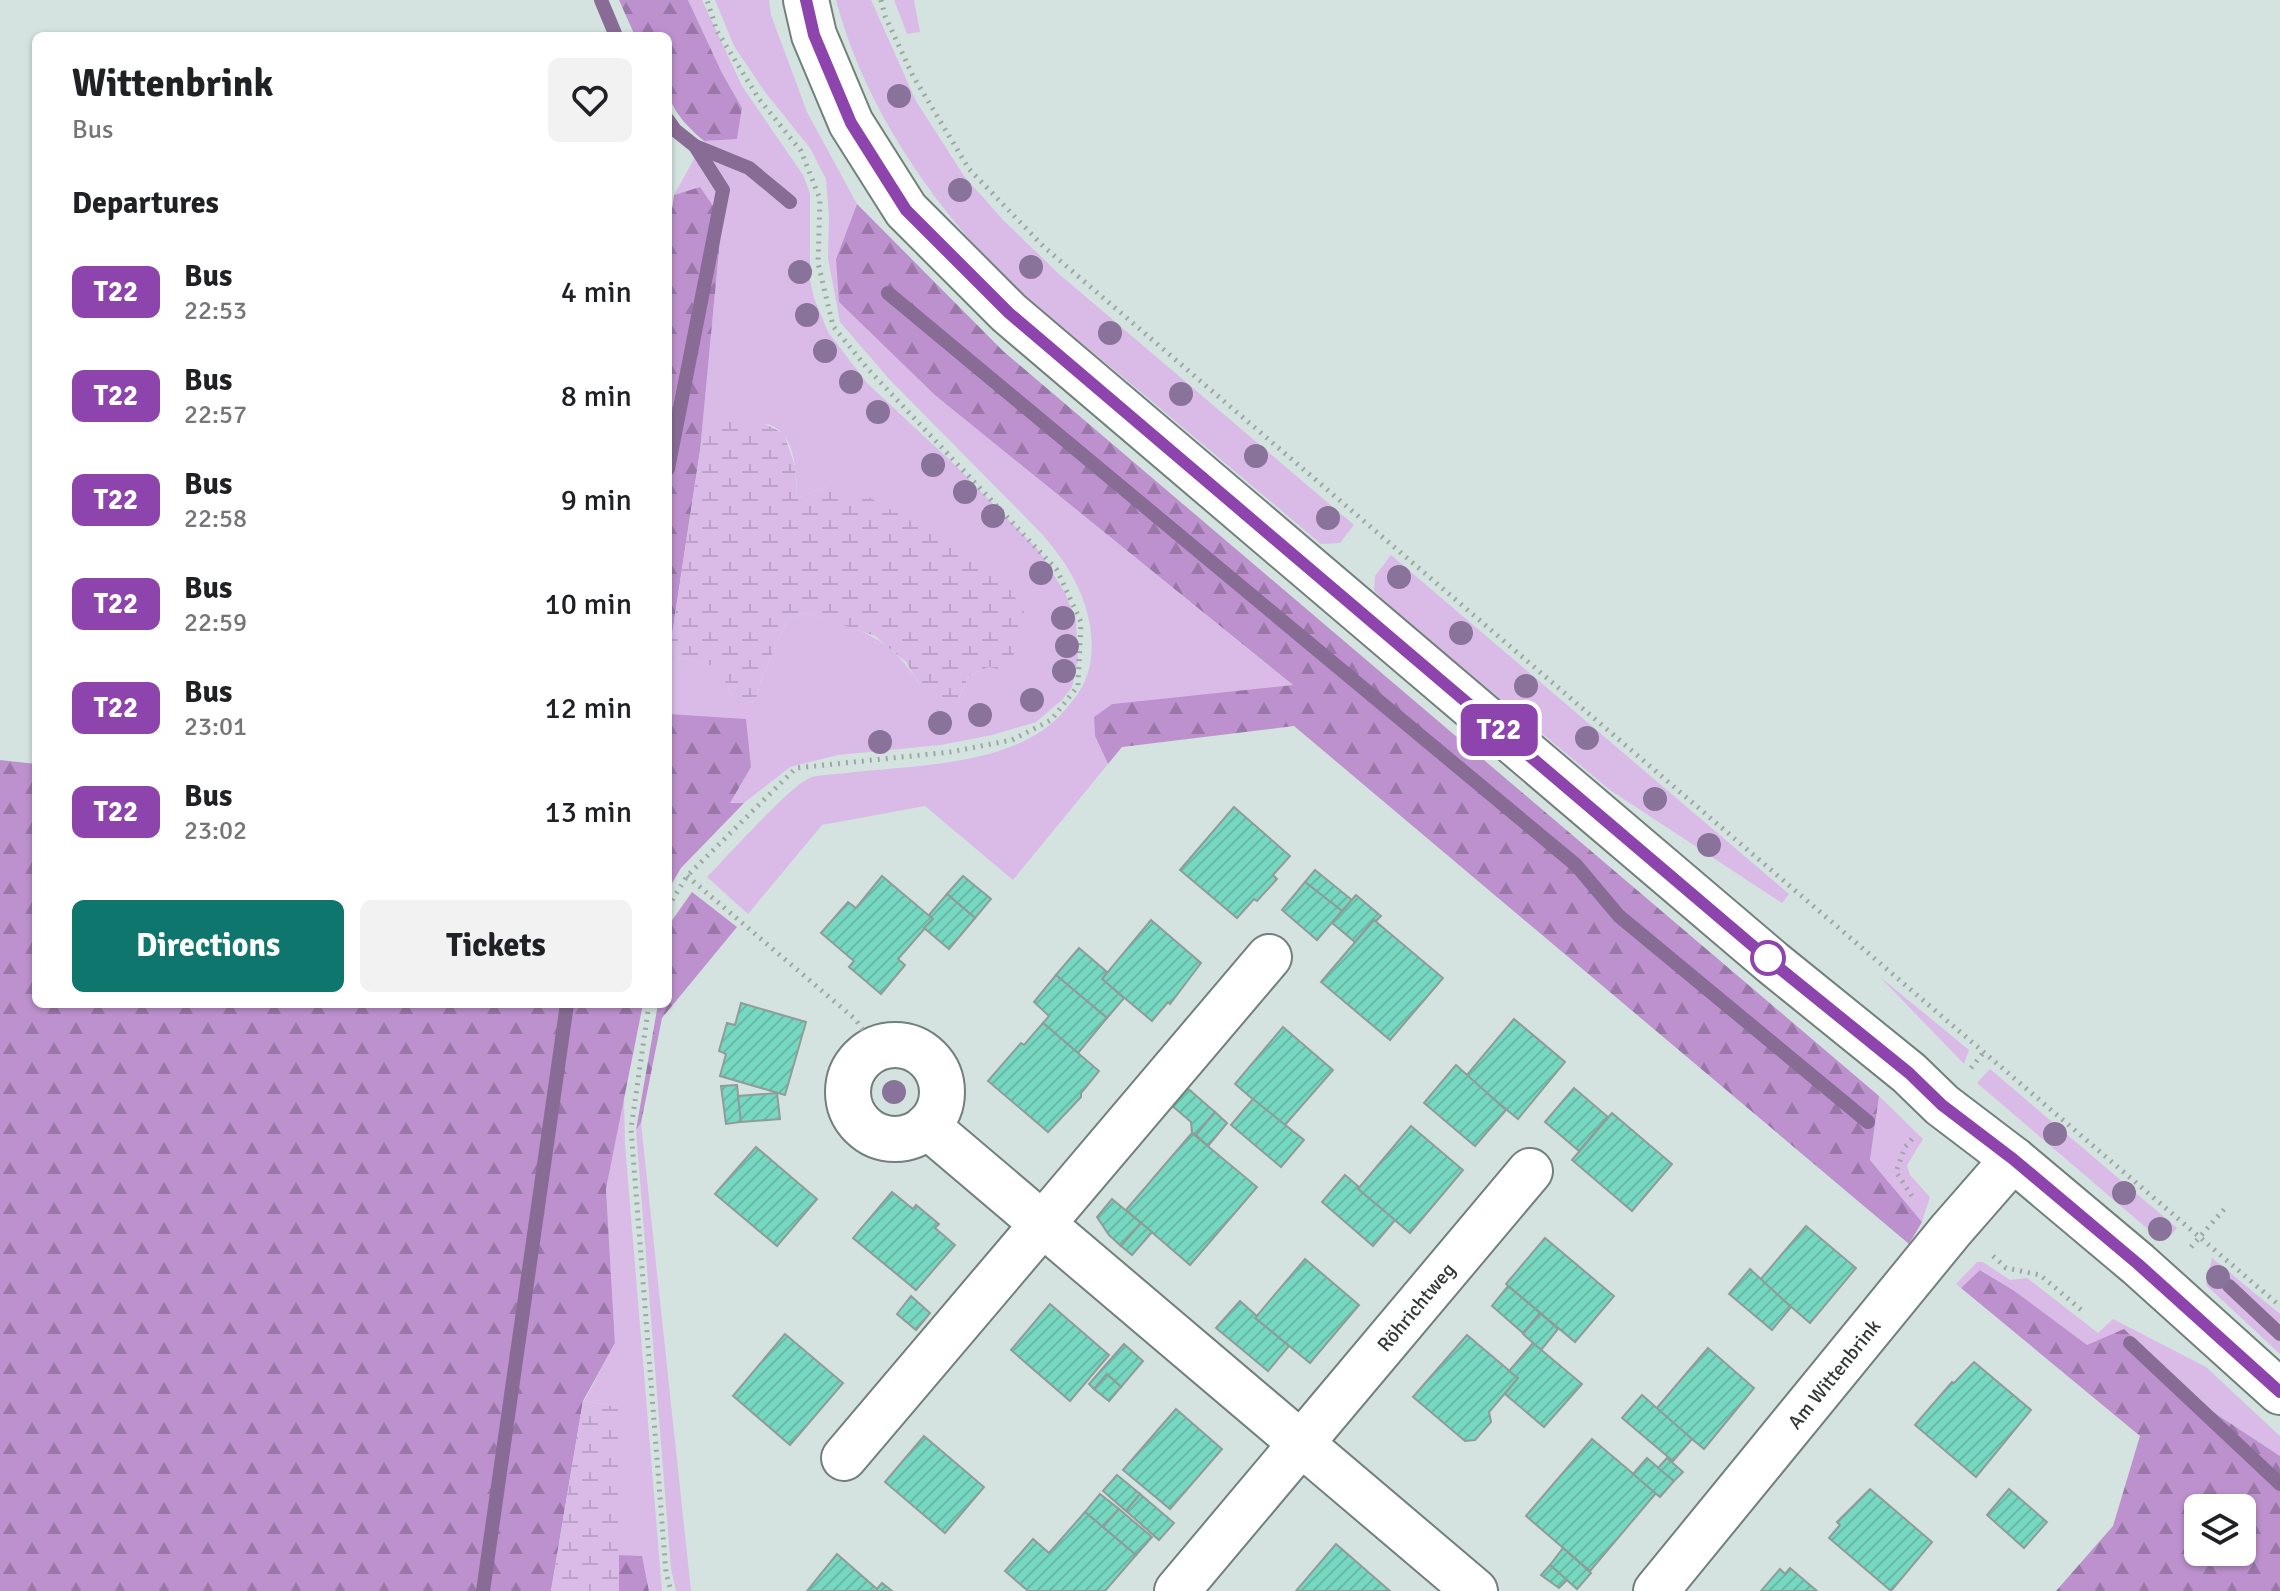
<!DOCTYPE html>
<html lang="en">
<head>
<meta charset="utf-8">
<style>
	:root { --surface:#fff; --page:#f2f2f2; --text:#202124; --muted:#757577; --accent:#0f766e }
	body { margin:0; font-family:Signika,sans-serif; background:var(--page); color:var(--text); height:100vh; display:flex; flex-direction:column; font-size:30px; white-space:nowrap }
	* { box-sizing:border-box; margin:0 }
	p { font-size:26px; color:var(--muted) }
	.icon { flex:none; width:44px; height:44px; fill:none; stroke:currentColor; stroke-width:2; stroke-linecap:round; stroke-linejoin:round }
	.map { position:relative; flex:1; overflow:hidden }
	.side { position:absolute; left:32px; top:32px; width:640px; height:976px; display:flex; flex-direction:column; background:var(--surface); border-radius:12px; box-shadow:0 2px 6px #0004 }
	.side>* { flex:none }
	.badge { padding:0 16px; border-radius:12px; font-size:28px; line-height:52px }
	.tools { position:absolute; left:2184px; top:1494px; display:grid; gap:16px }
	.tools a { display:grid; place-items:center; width:72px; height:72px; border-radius:12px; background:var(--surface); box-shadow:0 2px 6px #0004; font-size:40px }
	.map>.badge { position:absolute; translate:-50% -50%; box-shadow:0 0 0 4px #fff }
	h2 { padding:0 40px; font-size:30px; line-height:72px }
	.round { display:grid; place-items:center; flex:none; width:84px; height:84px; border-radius:12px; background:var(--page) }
	.summary { display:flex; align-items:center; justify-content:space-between; height:136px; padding:0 40px }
	h1 { font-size:38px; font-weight:700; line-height:60px }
	.action { display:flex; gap:16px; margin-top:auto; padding:16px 40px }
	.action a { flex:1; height:92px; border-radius:12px; background:var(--accent); color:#fff; font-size:32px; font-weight:700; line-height:92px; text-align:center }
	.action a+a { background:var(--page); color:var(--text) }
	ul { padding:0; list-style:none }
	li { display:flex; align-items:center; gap:24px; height:104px; padding:0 40px }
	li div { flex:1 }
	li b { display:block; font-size:30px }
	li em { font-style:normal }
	li .badge { min-width:88px; font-weight:700; text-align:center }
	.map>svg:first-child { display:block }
	.grass { fill:#dabbe8 }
	.forest { fill:url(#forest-firs); fill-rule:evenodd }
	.wetland { fill:url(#wetland-marsh) }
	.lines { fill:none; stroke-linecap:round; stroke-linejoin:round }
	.stream { stroke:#886c95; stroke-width:14 }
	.building { fill:url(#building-hatch); stroke:#8f9c99; stroke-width:2 }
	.minor-casing { stroke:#72807c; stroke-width:48 }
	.path { stroke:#9da8a5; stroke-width:5; stroke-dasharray:2 6; stroke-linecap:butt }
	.minor { stroke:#fff; stroke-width:44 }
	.tree { fill:#8a739a }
	.line-casing { stroke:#fff; stroke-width:18 }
	.line { stroke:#8e44ad; stroke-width:12 }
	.stop-dot { fill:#fff; stroke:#8e44ad; stroke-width:4 }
	.labels { text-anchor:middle; stroke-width:6; stroke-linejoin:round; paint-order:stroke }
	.street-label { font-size:20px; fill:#313735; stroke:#fff }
</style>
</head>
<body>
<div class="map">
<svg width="2280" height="1591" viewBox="0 0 2280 1591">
	<defs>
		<pattern id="forest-firs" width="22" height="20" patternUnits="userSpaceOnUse" patternTransform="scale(2)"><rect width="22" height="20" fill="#bd91ce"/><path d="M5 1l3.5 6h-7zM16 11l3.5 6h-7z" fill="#9a77a8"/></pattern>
		<pattern id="wetland-marsh" width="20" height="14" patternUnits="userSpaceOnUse" patternTransform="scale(2)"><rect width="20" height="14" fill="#dabbe8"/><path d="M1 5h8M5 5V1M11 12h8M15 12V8" fill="none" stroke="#bca1c8"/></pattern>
		<pattern id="building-hatch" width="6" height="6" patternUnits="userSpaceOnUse" patternTransform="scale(2)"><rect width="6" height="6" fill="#76d8c1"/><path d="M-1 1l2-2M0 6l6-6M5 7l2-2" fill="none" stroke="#67baa6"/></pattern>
	</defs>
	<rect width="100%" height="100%" fill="#d4e3df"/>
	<g class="grass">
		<path d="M688,0H702L742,86L803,175L810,193V280L814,298L828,332L867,383L958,468L1040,552L1065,593L1076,620L1078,660L1072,687L1062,700L1036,722L992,735L941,745L838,755L790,767L744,803H730L668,714L669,654L721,668L730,694L745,704L756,700L761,679L787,621L805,612C858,630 891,634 920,686L959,699L969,675L989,667L827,487L797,498C796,475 797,435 770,425C758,421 721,431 707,433L700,451L722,219L700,188L674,195L704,141L737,138L742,108L722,73Z"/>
		<path d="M715,0H769L771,15L807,112L857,204L836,259L936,396L1294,686L1112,704L1094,717L1095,736L1108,764L1013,880L925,806L822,825L748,914L707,877C725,859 793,782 812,777C825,774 841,774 854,772C921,765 1018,765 1064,711C1079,694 1088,681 1091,658C1096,610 1072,568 1041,533L890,380L840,322L828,258L829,216L826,179L810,148L765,92L734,46Z"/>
		<path d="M836,0H871L916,101L964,176L1004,221L1059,274L1354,525L1340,543L1321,544C1258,491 1194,437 1131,384C1080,341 1025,300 980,251C916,181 860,92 836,0Z"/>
		<polygon points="894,0 914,0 920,32 907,34"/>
		<polygon points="1391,555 1789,894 1782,903 1610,790 1386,604 1374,590 1375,576"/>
		<polygon points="1880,977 1969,1050 1964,1064"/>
		<polygon points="1990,1069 2177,1228 2170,1236 2156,1236 1977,1083"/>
		<polygon points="1879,1096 1923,1139 1907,1165 1910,1175 1930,1197 1922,1222 1870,1160"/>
		<polygon points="624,1097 625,1144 662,1591 649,1591 642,1557 619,1555 619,1407 584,1401 615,1343 606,1189"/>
		<polygon points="641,1123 691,1591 676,1591 671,1569 636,1130"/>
		<polygon points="2212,1258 2280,1314 2280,1354 2206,1285"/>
		<polygon points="1977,1262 1983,1262 2010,1280 2027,1278 2098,1333 2113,1319 2206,1367 2280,1436 2280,1456 2201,1404 2124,1330 2087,1346 2013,1290 1981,1270 1961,1288 1956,1284"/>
	</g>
	<g class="forest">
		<path d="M619,0H688L722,73L742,108L737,139L704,141C660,103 668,91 668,36H635Z"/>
		<polygon points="700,187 722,219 700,451 668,661 668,237 674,195"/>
		<polygon points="857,204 1003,351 1879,1096 1870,1160 1922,1222 1909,1244 1294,726 1122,747 1108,764 1095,736 1094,717 1112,704 1293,685 936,396 839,302 836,259"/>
		<polygon points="668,714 746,719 751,767 730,803 744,803 681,868 668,890"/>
		<polygon points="0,760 36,764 36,1004 643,1004 606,1189 615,1343 583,1401 551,1591 0,1591"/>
		<polygon points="692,892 737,927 662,1018 641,1123 636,1130 658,1004 668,1004 668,926"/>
		<path d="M1980,1270L2013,1290L2087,1345L2124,1329L2201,1404L2280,1456V1591H2056L2113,1526L2140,1436L1961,1288ZM2198,1508H2242V1552H2198Z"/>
		<polygon points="619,1555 642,1556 649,1591 619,1591"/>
	</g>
	<g class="wetland">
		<path d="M728,418C750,418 766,423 784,434L795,466L797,498L827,487H851L944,540L1006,583L1024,611L1017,647L1006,671L989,667L969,675L959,699L939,712L920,686L906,662L875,636L805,612L787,621L761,679L756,700L744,704L730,694L720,668L669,654L700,451L707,433Z"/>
		<polygon points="583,1401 619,1407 619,1591 551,1591"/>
	</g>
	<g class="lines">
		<g class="stream">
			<polyline points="601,0 616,36"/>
			<polyline points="668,120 675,130 695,146 723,190 668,469"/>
			<polyline points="695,146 749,168 790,202"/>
			<polyline points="888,293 1576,865 1619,916 1868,1122"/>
			<polyline points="2229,1286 2280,1334"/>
			<polyline points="2130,1343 2280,1484"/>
			<polyline points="483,1591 567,1004"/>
		</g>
	</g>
	<g class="building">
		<polygon points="1234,807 1290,856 1273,875 1277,879 1257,901 1254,899 1237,918 1180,870"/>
		<polygon points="1315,870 1352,900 1342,911 1305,882"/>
		<polygon points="882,876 933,919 898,959 905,965 881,994 849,967 854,961 821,933 848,902 856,908"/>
		<polygon points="963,876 991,899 975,918 947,894"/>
		<polygon points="1305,882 1342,911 1317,940 1282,910"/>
		<polygon points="947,894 975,918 949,949 924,928 933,919 929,915"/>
		<polygon points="1356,895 1381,916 1376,921 1374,920 1355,942 1332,923"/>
		<polygon points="1151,920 1201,963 1170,1004 1168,1002 1152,1021 1102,979"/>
		<polygon points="1374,920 1443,978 1390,1040 1321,982"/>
		<polygon points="1079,948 1107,972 1102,979 1124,998 1107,1018 1056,975"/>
		<polygon points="1056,975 1107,1018 1078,1053 1043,1023 1049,1016 1034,1002"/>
		<polygon points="741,1003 806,1022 785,1095 720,1076 726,1054 719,1051 727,1023 735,1025"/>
		<polygon points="1514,1019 1565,1062 1518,1119 1466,1076"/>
		<polygon points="1043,1023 1099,1071 1081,1093 1081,1097 1048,1132 988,1081 1021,1043 1024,1045"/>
		<polygon points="1283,1027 1333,1070 1284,1126 1235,1084"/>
		<polygon points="1456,1065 1506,1110 1475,1146 1424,1103"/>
		<polygon points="737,1085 741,1122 726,1124 721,1086"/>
		<polygon points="1185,1086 1215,1112 1196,1135 1192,1133 1191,1122 1170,1104"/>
		<polygon points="1574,1088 1608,1117 1579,1151 1545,1122"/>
		<polygon points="777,1093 780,1119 741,1122 738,1096"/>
		<polygon points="1253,1099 1304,1140 1281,1167 1231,1125"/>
		<polygon points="1215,1112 1227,1123 1208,1146 1196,1135"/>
		<polygon points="1612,1113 1672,1164 1632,1211 1572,1160"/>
		<polygon points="1411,1126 1463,1170 1410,1233 1358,1189"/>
		<polygon points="1192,1133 1257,1187 1190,1265 1126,1210"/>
		<polygon points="756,1147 817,1199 777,1246 715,1194"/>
		<polygon points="1345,1175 1359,1187 1358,1189 1395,1220 1373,1246 1322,1202"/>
		<polygon points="892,1192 913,1209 916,1205 939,1224 935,1228 955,1245 916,1290 853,1238"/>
		<polygon points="1112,1199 1141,1223 1121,1246 1109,1235 1097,1217"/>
		<polygon points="1141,1223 1152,1232 1132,1255 1121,1246"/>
		<polygon points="1806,1226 1856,1268 1810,1323 1760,1280"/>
		<polygon points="1545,1238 1614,1296 1575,1342 1506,1284"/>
		<polygon points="1305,1259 1359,1305 1310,1363 1255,1318"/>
		<polygon points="1750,1269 1791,1307 1772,1330 1729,1294"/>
		<polygon points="1508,1286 1540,1313 1523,1333 1492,1306"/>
		<polygon points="911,1296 930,1313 916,1330 897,1314"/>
		<polygon points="1240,1301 1257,1316 1255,1318 1289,1346 1268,1371 1216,1328"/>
		<polygon points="1050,1304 1109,1355 1070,1401 1011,1350"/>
		<polygon points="1540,1313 1558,1329 1541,1350 1523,1334"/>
		<polygon points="785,1334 843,1383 790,1445 733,1396"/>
		<polygon points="1467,1335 1518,1378 1489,1412 1491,1422 1475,1440 1465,1441 1413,1397"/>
		<polygon points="1533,1343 1582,1384 1544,1427 1505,1394 1518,1378 1509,1371"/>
		<polygon points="1124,1344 1143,1361 1121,1387 1107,1374 1094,1389 1089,1384"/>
		<polygon points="1708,1348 1754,1388 1704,1449 1656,1409"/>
		<polygon points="1974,1362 2031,1410 1976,1477 1915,1425 1952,1382 1954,1383"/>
		<polygon points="1107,1374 1121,1387 1109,1401 1094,1389"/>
		<polygon points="1642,1395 1692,1439 1673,1461 1622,1418"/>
		<polygon points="1176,1409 1222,1449 1170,1509 1123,1470"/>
		<polygon points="924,1436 984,1487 945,1533 885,1482"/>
		<polygon points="1592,1439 1656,1493 1590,1571 1526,1516"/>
		<polygon points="1647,1458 1674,1481 1660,1497 1633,1474"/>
		<polygon points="1667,1458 1683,1472 1674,1481 1658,1468"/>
		<polygon points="1117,1475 1140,1494 1126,1511 1103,1491"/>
		<polygon points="1870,1489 1932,1542 1891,1591 1829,1538 1840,1525 1837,1522"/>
		<polygon points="2009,1489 2047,1522 2024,1548 1987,1515"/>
		<polygon points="1100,1494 1119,1509 1103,1527 1085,1512"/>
		<polygon points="1140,1494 1174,1523 1159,1540 1126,1511"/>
		<polygon points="1119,1509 1152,1537 1136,1555 1103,1527"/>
		<polygon points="1085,1512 1136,1555 1105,1591 1028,1591 1005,1571 1033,1539 1049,1553"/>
		<polygon points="1336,1544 1390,1591 1296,1591"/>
		<polygon points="1563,1548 1591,1573 1577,1589 1550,1565"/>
		<polygon points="837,1554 877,1589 882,1583 892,1591 807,1591"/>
		<polygon points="1550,1565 1567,1580 1559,1588 1541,1575"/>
		<polygon points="1790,1568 1817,1591 1761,1591 1780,1569 1785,1574"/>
	</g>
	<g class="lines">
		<defs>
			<g id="minor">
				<polyline points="806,0 814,35 851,123 906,210 1009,313 1773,963 1909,1073 1942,1105 2013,1159 2138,1264 2280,1392"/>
				<circle cx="895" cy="1092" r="47"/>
				<polyline points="927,1126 1475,1591"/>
				<polyline points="844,1458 1269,957"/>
				<polyline points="1177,1591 1530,1171"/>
				<polyline points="1656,1591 1951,1230 2013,1159"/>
			</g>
		</defs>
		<use href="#minor" class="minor-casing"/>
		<g class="path">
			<polyline points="881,0 885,16 913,76 969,169 1044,247 2280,1306"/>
			<polyline points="687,876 855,1019 876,1048"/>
			<polyline points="668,907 687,876 796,768 950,752 1012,740 1051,720 1078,686 1081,622 1057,570 867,368 833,326 818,263 820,199 801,151 759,99 717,31 707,0"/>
			<polyline points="649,1004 631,1129 666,1573 671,1591"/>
			<polyline points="1971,1068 1983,1053"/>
			<polyline points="1912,1139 1905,1147 1896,1172 1914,1199"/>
			<polyline points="2191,1247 2227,1206"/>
			<polyline points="1993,1256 2006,1268 2040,1275 2085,1313"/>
		</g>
		<use href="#minor" class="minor"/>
	</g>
	<g class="tree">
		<circle cx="899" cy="96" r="12"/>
		<circle cx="960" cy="190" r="12"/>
		<circle cx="1031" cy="267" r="12"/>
		<circle cx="800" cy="272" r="12"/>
		<circle cx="807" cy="315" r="12"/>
		<circle cx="1110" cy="333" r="12"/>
		<circle cx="825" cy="351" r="12"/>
		<circle cx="851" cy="382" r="12"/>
		<circle cx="1181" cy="394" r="12"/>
		<circle cx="878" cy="412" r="12"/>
		<circle cx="1256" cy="456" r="12"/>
		<circle cx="933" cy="465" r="12"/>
		<circle cx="965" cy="492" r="12"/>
		<circle cx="993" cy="516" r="12"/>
		<circle cx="1328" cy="518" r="12"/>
		<circle cx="1041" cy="573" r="12"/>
		<circle cx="1399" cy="577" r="12"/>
		<circle cx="1063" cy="618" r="12"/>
		<circle cx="1461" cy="633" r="12"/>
		<circle cx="1067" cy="646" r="12"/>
		<circle cx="1064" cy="671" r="12"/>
		<circle cx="1526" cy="686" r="12"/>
		<circle cx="1032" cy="700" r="12"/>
		<circle cx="980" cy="715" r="12"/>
		<circle cx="940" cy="723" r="12"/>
		<circle cx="1587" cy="738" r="12"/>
		<circle cx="880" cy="742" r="12"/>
		<circle cx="1655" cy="799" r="12"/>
		<circle cx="1709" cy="845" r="12"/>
		<circle cx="894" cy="1092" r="12"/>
		<circle cx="2055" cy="1134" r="12"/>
		<circle cx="2124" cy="1193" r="12"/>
		<circle cx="2160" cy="1229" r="12"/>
		<circle cx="2218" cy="1277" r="12"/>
	</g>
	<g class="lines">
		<defs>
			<polyline id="line" points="806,0 814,35 851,123 906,210 1009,313 1773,963 1909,1073 1942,1105 2013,1159 2138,1264 2280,1392"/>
		</defs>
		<use href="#line" class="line-casing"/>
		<use href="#line" class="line"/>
	</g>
	<circle class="stop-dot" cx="1768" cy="958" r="16"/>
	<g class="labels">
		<g class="street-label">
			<text transform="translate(1416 1307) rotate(-50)" y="7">Röhrichtweg</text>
			<text transform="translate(1834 1374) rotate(-51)" y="7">Am Wittenbrink</text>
		</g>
	</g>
</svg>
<div class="tools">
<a><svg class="icon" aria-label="layers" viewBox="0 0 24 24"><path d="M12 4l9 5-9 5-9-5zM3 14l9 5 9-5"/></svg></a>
</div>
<b class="badge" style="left:1499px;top:730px;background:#8e44ad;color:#fff">T22</b>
<section class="side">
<div class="summary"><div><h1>Wittenbrink</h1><p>Bus</p></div><a class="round"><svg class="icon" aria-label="heart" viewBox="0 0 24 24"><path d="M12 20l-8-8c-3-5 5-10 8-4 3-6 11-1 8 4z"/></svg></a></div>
<h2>Departures</h2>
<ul>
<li><span class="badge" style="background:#8e44ad;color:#fff">T22</span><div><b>Bus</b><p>22:53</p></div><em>4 min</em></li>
<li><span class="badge" style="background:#8e44ad;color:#fff">T22</span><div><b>Bus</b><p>22:57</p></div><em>8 min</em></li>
<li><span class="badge" style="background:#8e44ad;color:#fff">T22</span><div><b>Bus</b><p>22:58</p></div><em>9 min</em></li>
<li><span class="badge" style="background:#8e44ad;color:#fff">T22</span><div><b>Bus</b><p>22:59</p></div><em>10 min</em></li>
<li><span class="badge" style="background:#8e44ad;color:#fff">T22</span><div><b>Bus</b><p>23:01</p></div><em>12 min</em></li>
<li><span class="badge" style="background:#8e44ad;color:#fff">T22</span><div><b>Bus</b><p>23:02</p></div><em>13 min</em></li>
</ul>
<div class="action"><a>Directions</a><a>Tickets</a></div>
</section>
</div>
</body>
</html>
